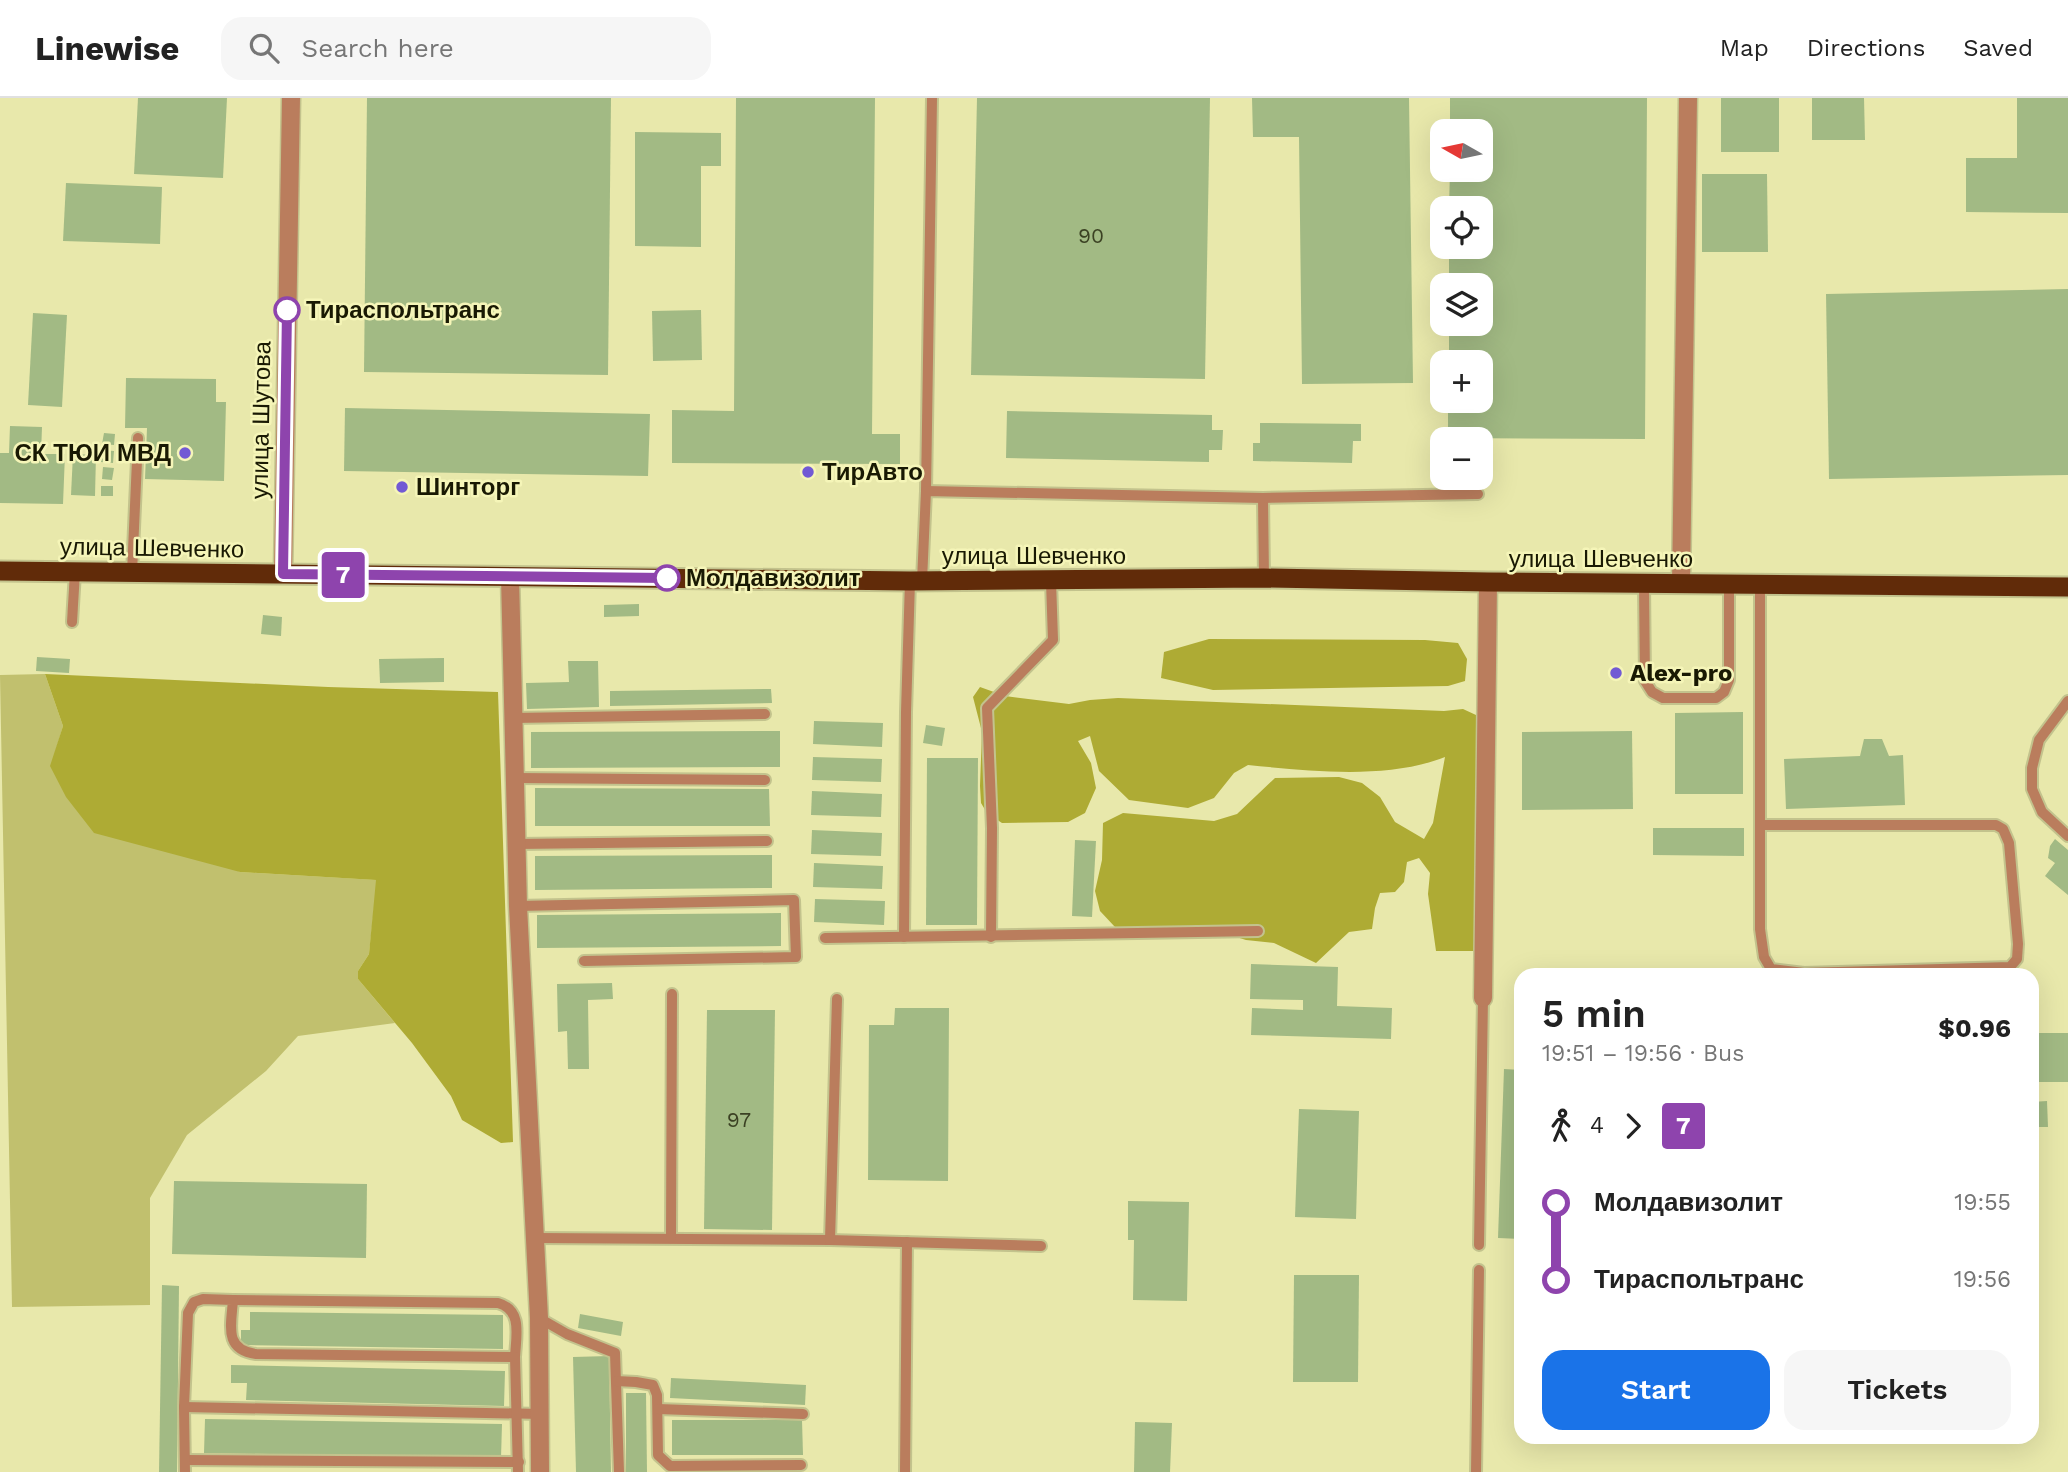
<!DOCTYPE html>
<html lang="en">
<head>
<meta charset="utf-8">
<style>
	:root { --surface:#fff; --page:#f6f6f6; --text:#222; --muted:#767676; --line:#e0e0e0; --accent:#1a73e8 }
	body { margin:0; font-family:"Work Sans",sans-serif; background:var(--page); color:var(--text); height:100vh; display:flex; flex-direction:column; font-size:26px; white-space:nowrap }
	* { box-sizing:border-box; margin:0 }
	p { font-size:23px; color:var(--muted) }
	.icon { flex:none; width:38px; height:38px; fill:none; stroke:currentColor; stroke-width:2; stroke-linecap:round; stroke-linejoin:round }
	.map { position:relative; flex:1; overflow:hidden }
	.details { position:absolute; left:1514px; top:870px; width:525px; height:476px; display:flex; flex-direction:column; background:var(--surface); border-radius:21px; box-shadow:0 7px 28px #0002 }
	.details>* { flex:none }
	.badge { padding:0 14px; border-radius:5px; font-size:24px; line-height:46px }
	.needle { width:46px; rotate:279deg }
	.fabs { position:absolute; left:1430px; top:21px; display:grid; gap:14px }
	.fabs a { display:grid; place-items:center; width:63px; height:63px; border-radius:14px; background:var(--surface); box-shadow:0 7px 28px #0002; font-size:35px }
	.map>.badge { position:absolute; translate:-50% -50%; box-shadow:0 0 0 4px #fff }
	.legs { display:flex; align-items:center; gap:10px; height:77px; padding:0 28px; font-size:23px }
	.legs p { margin-inline-start:auto }
	.summary { display:flex; align-items:center; justify-content:space-between; height:119px; padding:0 28px }
	h1 { font-size:38px; font-weight:600; line-height:52px }
	.button { display:flex; gap:14px; margin-top:auto; padding:14px 28px }
	.button a { flex:1; height:80px; border-radius:21px; background:var(--accent); color:#fff; font-size:28px; font-weight:600; line-height:80px; text-align:center }
	.button a+a { background:var(--page); color:var(--text) }
	ul { padding:0 28px; list-style:none }
	li { display:flex; align-items:center; gap:24px; height:77px; font-size:26px }
	li i { display:grid; place-items:center; width:10px; height:100%; margin:0 9px; background:currentColor }
	li i::after { content:''; width:18px; height:18px; margin:-9px; border:5px solid; border-radius:50%; background:var(--surface) }
	li p { margin-inline-start:auto }
	li:first-child i { background:linear-gradient(#0000 50%,currentColor 0) }
	li:last-child i { background:linear-gradient(currentColor 50%,#0000 0) }
	header { display:flex; align-items:center; gap:42px; box-sizing:border-box; height:98px; padding:0 35px; background:var(--surface); border-bottom:2px solid var(--line) }
	header strong { font-size:33px }
	nav { display:flex; gap:38px; margin-inline-start:auto; font-size:24px }
	.search { width:490px; height:63px; background:var(--page); display:flex; align-items:center; gap:18px; box-sizing:border-box; padding:0 24px; border-radius:21px; color:var(--muted); font-size:26px }
	.map>svg:first-child { display:block }
	.green { fill:#c1c06e }
	.forest { fill:#aeab34 }
	.building { fill:#a2ba84 }
	.lines { fill:none; stroke-linecap:round; stroke-linejoin:round }
	.service-casing { stroke:#c3c38d; stroke-width:14 }
	.minor-casing { stroke:#c3c38d; stroke-width:21 }
	.tertiary-casing { stroke:#c3c38d; stroke-width:21 }
	.trunk-casing { stroke:#c3c38d; stroke-width:23 }
	.service { stroke:#ba7d5d; stroke-width:10 }
	.minor { stroke:#ba7d5d; stroke-width:18 }
	.tertiary { stroke:#ba7d5d; stroke-width:18 }
	.trunk { stroke:#612b09; stroke-width:19 }
	.line-1-casing { stroke:#fff; stroke-width:16 }
	.line-1 { stroke:#8e44ad; stroke-width:10 }
	.stop-1-dot { fill:#fff; stroke:#8e44ad; stroke-width:3.5 }
	.poi-dot { fill:#725ad4; stroke:#f5f5b8; stroke-width:2.5 }
	.labels { text-anchor:middle; stroke-width:5; stroke-linejoin:round; paint-order:stroke }
	.number-label { font-size:21px; fill:#3b4123 }
	.stop-label { font-size:24px; font-weight:bold; fill:#191903; stroke:#f5f5b8; text-anchor:start }
	.street-label { font-size:24px; fill:#191903; stroke:#f5f5b8 }
	.poi-label { font-size:24px; font-weight:bold; fill:#191903; stroke:#f5f5b8; text-anchor:start }
</style>
</head>
<body>
<header>
<strong>Linewise</strong>
<div class="search"><svg class="icon" aria-label="search" viewBox="0 0 24 24"><circle cx="10" cy="10" r="6"/><path d="M15 15l6 6"/></svg>Search here</div>
<nav><a>Map</a><a>Directions</a><a>Saved</a></nav>
</header>
<div class="map">
<svg width="2068" height="1374" viewBox="0 0 2068 1374">
	<rect width="100%" height="100%" fill="#e8e8ab"/>
	<polygon class="green" points="45,576 63,628 51,668 240,774 377,782 369,856 358,873 358,881 395,925 298,938 266,973 187,1037 150,1100 150,1207 12,1209 0,577"/>
	<g class="forest">
		<polygon points="1209,541 1425,542 1458,545 1467,561 1465,583 1448,588 1213,592 1161,580 1164,554"/>
		<polygon points="45,576 328,589 498,594 513,1044 501,1045 462,1022 451,998 412,945 358,881 358,873 369,856 376,782 240,774 94,735 66,699 50,668 63,628"/>
		<path d="M980,589L1005,598L1069,606L1090,602L1118,600L1444,613L1463,611L1476,617L1480,628L1479,831L1474,853H1436L1428,796L1430,775L1419,760L1407,764L1404,784L1395,794L1380,795L1375,810L1372,831L1349,834L1316,865L1274,845L1246,842L1198,827L1161,834L1115,829L1100,813L1095,793L1102,762L1103,725L1123,715L1214,723L1237,716L1275,680L1339,679L1362,685L1380,699L1395,724L1424,741L1433,725L1445,659C1387,682 1310,673 1248,667L1234,675L1214,700L1188,710L1129,702L1099,673L1090,638L1078,643L1091,665L1096,690L1085,715L1068,724L1002,725L987,715L981,705L980,688L982,634L973,599Z"/>
	</g>
	<g class="building">
		<polygon points="138,0 227,0 223,80 134,76"/>
		<polygon points="367,0 611,0 608,277 364,274"/>
		<polygon points="736,0 875,0 872,336 900,336 900,366 672,365 672,312 734,313"/>
		<polygon points="977,0 1210,0 1205,281 971,277"/>
		<polygon points="1252,0 1409,0 1413,285 1302,286 1299,39 1253,39"/>
		<polygon points="1450,0 1647,0 1645,341 1448,340 1448,303 1480,303 1480,264 1449,264 1449,226 1480,226 1480,187 1449,187 1449,149 1480,149 1480,110 1449,110 1450,72 1480,72 1480,33 1450,33"/>
		<rect x="1721" y="0" width="58" height="54"/>
		<polygon points="1812,0 1864,0 1865,42 1812,42"/>
		<polygon points="2017,0 2068,0 2068,115 1966,114 1966,60 2017,60"/>
		<polygon points="635,34 721,35 721,68 701,68 701,149 635,148"/>
		<polygon points="1702,76 1767,76 1768,154 1702,154"/>
		<polygon points="66,85 162,89 160,146 63,143"/>
		<polygon points="2068,191 2068,377 1829,381 1826,196"/>
		<polygon points="701,212 702,262 653,263 652,213"/>
		<polygon points="33,215 67,217 62,309 28,307"/>
		<polygon points="126,280 216,281 216,304 226,304 224,383 145,381 147,330 125,330"/>
		<polygon points="345,310 650,316 648,378 344,373"/>
		<polygon points="1007,313 1212,317 1212,332 1223,332 1222,352 1209,352 1209,364 1006,360"/>
		<polygon points="1260,325 1361,326 1361,343 1353,343 1352,365 1253,363 1253,345 1260,345"/>
		<polygon points="10,328 42,329 41,356 65,356 63,406 0,405 0,355 9,355"/>
		<polygon points="104,335 115,336 114,347 102,346"/>
		<polygon points="102,352 114,353 113,365 101,364"/>
		<polygon points="73,356 96,357 95,398 71,397"/>
		<polygon points="103,369 114,370 112,382 102,381"/>
		<rect x="101" y="388" width="12" height="10"/>
		<polygon points="639,506 639,518 604,519 604,507"/>
		<polygon points="263,517 282,519 281,538 261,536"/>
		<polygon points="37,559 70,561 69,575 36,573"/>
		<polygon points="444,560 444,584 380,585 379,561"/>
		<polygon points="568,563 598,563 599,609 527,611 526,585 569,584"/>
		<polygon points="771,591 772,605 610,608 610,593"/>
		<polygon points="1743,614 1743,696 1675,696 1675,615"/>
		<polygon points="814,623 883,625 882,649 813,646"/>
		<polygon points="926,627 945,630 942,648 923,645"/>
		<polygon points="780,633 780,669 531,670 531,634"/>
		<polygon points="1632,633 1633,711 1522,712 1522,634"/>
		<polygon points="1864,641 1882,641 1889,658 1903,657 1905,707 1786,711 1784,661 1860,658"/>
		<polygon points="813,659 882,661 881,684 812,682"/>
		<polygon points="927,660 978,660 977,827 926,827"/>
		<polygon points="535,690 769,691 770,728 535,728"/>
		<polygon points="812,693 882,696 881,719 811,717"/>
		<polygon points="1653,730 1744,730 1744,758 1653,757"/>
		<polygon points="812,732 882,735 881,758 811,756"/>
		<polygon points="2055,741 2068,752 2068,797 2045,778 2055,765 2048,760 2050,748"/>
		<polygon points="1075,742 1096,743 1092,819 1072,818"/>
		<polygon points="772,757 772,790 535,792 535,758"/>
		<polygon points="814,765 883,768 882,791 813,789"/>
		<polygon points="815,801 885,803 884,827 814,824"/>
		<polygon points="781,815 781,848 537,850 537,817"/>
		<polygon points="1251,866 1338,869 1337,908 1392,910 1391,941 1251,937 1252,910 1303,912 1303,902 1250,901"/>
		<polygon points="612,885 613,901 588,902 589,971 568,971 567,933 558,934 557,886"/>
		<polygon points="895,910 949,910 948,1083 868,1082 869,927 894,927"/>
		<polygon points="707,912 775,912 772,1132 704,1131"/>
		<rect x="2032" y="935" width="36" height="49"/>
		<polygon points="1504,971 1521,972 1521,1141 1498,1140"/>
		<polygon points="2047,1003 2048,1029 2032,1029 2032,1004"/>
		<polygon points="1299,1011 1359,1013 1356,1121 1295,1119"/>
		<polygon points="174,1083 367,1086 366,1160 172,1156"/>
		<polygon points="1128,1103 1189,1104 1187,1203 1133,1202 1134,1142 1128,1142"/>
		<polygon points="1294,1177 1359,1177 1358,1284 1293,1284"/>
		<polygon points="162,1187 179,1188 177,1374 159,1374"/>
		<polygon points="250,1214 503,1217 503,1251 241,1247 241,1232 250,1232"/>
		<polygon points="580,1216 623,1224 621,1238 578,1230"/>
		<polygon points="609,1258 611,1374 576,1374 573,1259"/>
		<polygon points="231,1267 505,1273 504,1308 246,1302 247,1285 231,1285"/>
		<polygon points="671,1280 806,1287 805,1307 670,1300"/>
		<polygon points="626,1295 646,1295 647,1374 626,1374"/>
		<polygon points="2032,1312 2038,1313 2036,1332 2032,1332"/>
		<polygon points="205,1321 502,1326 501,1360 204,1355"/>
		<polygon points="672,1322 802,1322 803,1357 672,1357"/>
		<polygon points="1135,1324 1172,1325 1170,1374 1134,1374"/>
	</g>
	<g class="lines">
		<defs>
			<g id="service">
				<polyline points="926,393 932,0"/>
				<polyline points="1263,400 1264,480"/>
				<polyline points="132,475 138,340"/>
				<polyline points="922,483 926,393 1263,400 1478,396"/>
				<polyline points="1644,486 1645,583 1652,594 1663,600 1716,600 1724,594 1729,582 1729,486"/>
				<polyline points="1760,487 1760,831 1764,859 1771,871 1804,875 2010,869 2017,861 2018,846 2009,745 2003,731 1996,727 1761,727"/>
				<polyline points="72,524 75,474"/>
				<polyline points="2068,603 2039,642 2032,670 2032,691 2042,714 2068,738"/>
				<polyline points="513,620 765,616"/>
				<polyline points="516,680 765,682"/>
				<polyline points="517,746 767,743"/>
				<polyline points="518,808 794,802 796,859 584,863"/>
				<polyline points="904,839 906,614 910,483"/>
				<polyline points="991,839 992,730 987,610 1053,542 1051,483"/>
				<polyline points="825,840 1258,833"/>
				<polyline points="536,1140 830,1142 1041,1148"/>
				<polyline points="671,1140 672,896"/>
				<polyline points="830,1142 837,901"/>
				<polyline points="1479,1147 1483,900"/>
				<path d="M233,1202L498,1205C523,1212 516,1238 515,1259"/>
				<polyline points="539,1220 567,1236 615,1255 619,1374"/>
				<polyline points="616,1283 636,1284 653,1287 657,1297 658,1357 670,1368 801,1367"/>
				<polyline points="184,1309 541,1316"/>
				<polyline points="658,1311 803,1316"/>
				<polyline points="186,1362 519,1364"/>
				<path d="M185,1374L184,1309L188,1215L194,1204L203,1201L233,1202C231,1228 224,1252 256,1256L515,1259L518,1374"/>
				<polyline points="905,1374 907,1144"/>
				<polyline points="1476,1374 1479,1172"/>
			</g>
			<g id="minor">
				<polyline points="510,479 518,808 539,1220 540,1374"/>
				<polyline points="1681,486 1688,0"/>
				<polyline points="1483,900 1488,484"/>
			</g>
			<polyline id="tertiary" points="283,476 291,0"/>
			<polyline id="trunk" points="0,473 910,483 1264,480 1488,484 2068,489"/>
		</defs>
		<use href="#service" class="service-casing"/>
		<use href="#minor" class="minor-casing"/>
		<use href="#tertiary" class="tertiary-casing"/>
		<use href="#trunk" class="trunk-casing"/>
		<use href="#service" class="service"/>
		<use href="#minor" class="minor"/>
		<use href="#tertiary" class="tertiary"/>
		<use href="#trunk" class="trunk"/>
	</g>
	<g class="lines">
		<defs>
			<polyline id="line-1" points="287,212 283,476 667,480"/>
		</defs>
		<use href="#line-1" class="line-1-casing"/>
		<use href="#line-1" class="line-1"/>
	</g>
	<g class="stop-1-dot">
		<circle cx="287" cy="212" r="12"/>
		<circle cx="667" cy="480" r="12"/>
	</g>
	<g class="poi-dot">
		<circle cx="185" cy="355" r="7"/>
		<circle cx="808" cy="374" r="7"/>
		<circle cx="402" cy="389" r="7"/>
		<circle cx="1616" cy="575" r="7"/>
	</g>
	<g class="labels">
		<g class="number-label">
			<text x="1091" y="145">90</text>
			<text x="739" y="1029">97</text>
		</g>
		<g class="stop-label">
			<text x="306" y="220">Тираспольтранс</text>
			<text x="686" y="488">Молдавизолит</text>
		</g>
		<g class="street-label">
			<text transform="translate(261 322) rotate(-89)" y="8">улица Шутова</text>
			<text transform="translate(152 450) rotate(1)" y="8">улица Шевченко</text>
			<text x="1034" y="466">улица Шевченко</text>
			<text x="1601" y="469">улица Шевченко</text>
		</g>
		<g class="poi-label">
			<text x="171" y="363" text-anchor="end">СК ТЮИ МВД</text>
			<text x="822" y="382">ТирАвто</text>
			<text x="416" y="397">Шинторг</text>
			<text x="1630" y="583">Alex-pro</text>
		</g>
	</g>
</svg>
<div class="fabs">
<a><svg class="needle" viewBox="-14 -14 28 28"><path d="M0-13l5 13h-10z" fill="#e53935"/><path d="M0 13l5-13h-10z" fill="#767676"/></svg></a>
<a><svg class="icon" aria-label="locate" viewBox="0 0 24 24"><circle cx="12" cy="12" r="6"/><path d="M12 2v4M12 18v4M2 12h4M18 12h4"/></svg></a>
<a><svg class="icon" aria-label="layers" viewBox="0 0 24 24"><path d="M12 4l9 5-9 5-9-5zM3 14l9 5 9-5"/></svg></a>
<a>+</a>
<a>−</a>
</div>
<b class="badge" style="left:343px;top:477px;background:#8e44ad;color:#fff">7</b>
<section class="details">
<div class="summary"><div><h1>5 min</h1><p>19:51 – 19:56 · Bus</p></div><b>$0.96</b></div>
<div class="legs"><svg class="icon" aria-label="walk" viewBox="0 0 24 24"><circle cx="13" cy="4" r="2"/><path d="M13 8l-2 6 4 7M11 14l-3 7M7 12l3-4h3l4 4"/></svg>4<svg class="icon" aria-label="forward" viewBox="0 0 24 24"><path d="M9 5l7 7-7 7"/></svg><b class="badge" style="background:#8e44ad;color:#fff">7</b></div>
<ul>
<li><i style="color:#8e44ad"></i><b>Молдавизолит</b><p>19:55</p></li>
<li><i style="color:#8e44ad"></i><b>Тираспольтранс</b><p>19:56</p></li>
</ul>
<div class="button"><a>Start</a><a>Tickets</a></div>
</section>
</div>
</body>
</html>
